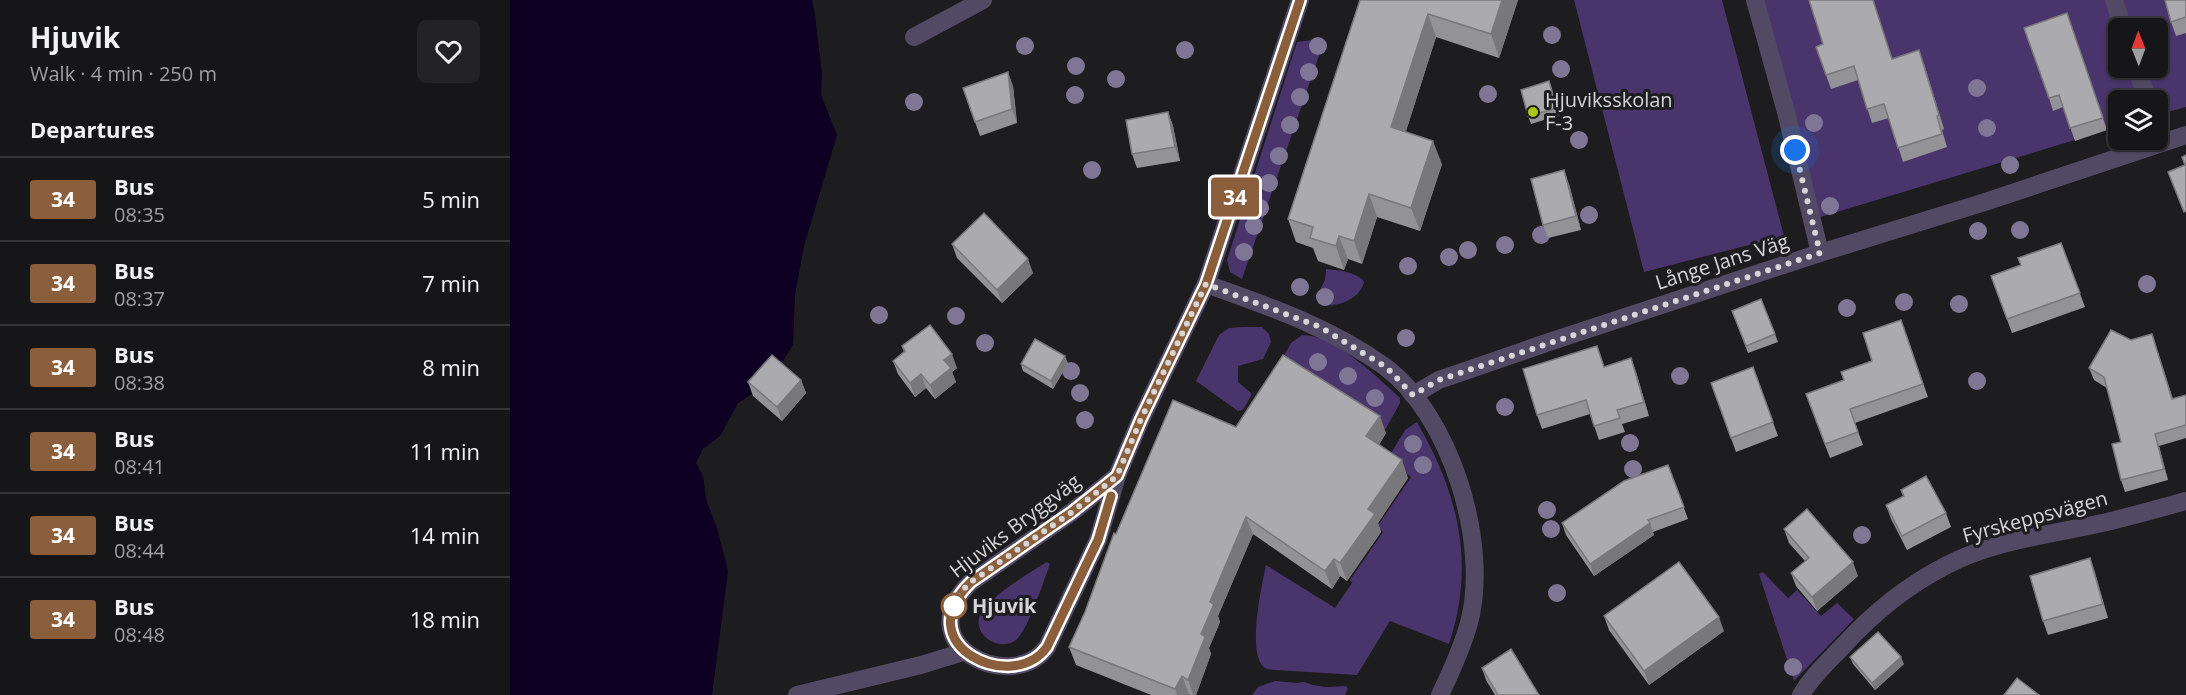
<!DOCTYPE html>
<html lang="en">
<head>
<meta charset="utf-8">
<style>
	:root { --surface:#161517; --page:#232224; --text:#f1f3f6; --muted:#9e9fa1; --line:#353436 }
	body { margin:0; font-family:"Open Sans",sans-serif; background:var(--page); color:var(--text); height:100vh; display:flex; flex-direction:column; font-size:22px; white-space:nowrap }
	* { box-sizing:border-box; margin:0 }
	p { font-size:20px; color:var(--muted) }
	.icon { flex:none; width:33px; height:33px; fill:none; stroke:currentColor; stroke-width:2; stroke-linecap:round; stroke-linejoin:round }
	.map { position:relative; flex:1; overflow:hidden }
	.details { display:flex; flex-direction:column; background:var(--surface); width:510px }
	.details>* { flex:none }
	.badge { padding:0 12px; border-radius:4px; font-size:21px; line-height:39px }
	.needle { width:39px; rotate:359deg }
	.controls { position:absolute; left:1598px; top:18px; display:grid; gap:12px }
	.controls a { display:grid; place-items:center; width:60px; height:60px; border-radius:9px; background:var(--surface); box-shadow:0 2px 4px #0004,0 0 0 2px var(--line); font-size:30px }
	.you { position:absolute; width:30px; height:30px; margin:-15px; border:4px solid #fff; border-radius:50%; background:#1a73e8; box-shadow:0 0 0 9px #1a73e833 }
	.map>.badge { position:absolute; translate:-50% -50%; box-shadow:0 0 0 3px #fff }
	h2 { padding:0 30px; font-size:22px; line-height:54px }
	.round { display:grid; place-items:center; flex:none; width:63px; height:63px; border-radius:9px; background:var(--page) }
	.overview { display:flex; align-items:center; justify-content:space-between; height:102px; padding:0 30px }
	h1 { font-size:28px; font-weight:700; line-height:45px }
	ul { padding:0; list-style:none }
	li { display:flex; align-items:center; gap:18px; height:84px; padding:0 30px; border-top:2px solid var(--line) }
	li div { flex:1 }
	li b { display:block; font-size:22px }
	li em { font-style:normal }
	li .badge { min-width:66px; font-weight:700; text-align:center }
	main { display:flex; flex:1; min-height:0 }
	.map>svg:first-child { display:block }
	.green { fill:#49346b; fill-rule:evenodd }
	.water { fill:#0e0023 }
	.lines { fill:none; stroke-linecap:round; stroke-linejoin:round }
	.minor { stroke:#524964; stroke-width:18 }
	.tree { fill:#7f7595 }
	.wall { fill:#939296 }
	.shaded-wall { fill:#78777a }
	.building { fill:#abaaae; stroke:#78777a; stroke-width:1.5 }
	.line-casing { stroke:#fff; stroke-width:14 }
	.line { stroke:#8b5e3c; stroke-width:9 }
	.walk { stroke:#d6d5d7; stroke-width:6; stroke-dasharray:0 10.8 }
	.poi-dot { fill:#aac717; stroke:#1d1c1f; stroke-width:2 }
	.stop-dot { fill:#fff; stroke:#8b5e3c; stroke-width:3 }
	.labels { text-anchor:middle; stroke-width:6; stroke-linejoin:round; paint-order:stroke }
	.poi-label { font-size:20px; fill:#d6d5d7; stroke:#1d1c1f; text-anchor:start }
	.street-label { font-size:20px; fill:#d6d5d7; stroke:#1d1c1f }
	.stop-label { font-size:20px; font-weight:bold; fill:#d6d5d7; stroke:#1d1c1f; text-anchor:start }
</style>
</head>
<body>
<main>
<section class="details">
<div class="overview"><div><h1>Hjuvik</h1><p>Walk · 4 min · 250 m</p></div><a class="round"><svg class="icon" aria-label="heart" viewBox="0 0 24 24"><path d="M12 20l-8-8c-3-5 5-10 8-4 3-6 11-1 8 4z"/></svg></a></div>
<h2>Departures</h2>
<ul>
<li><span class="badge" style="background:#8b5e3c;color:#fff">34</span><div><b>Bus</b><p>08:35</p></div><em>5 min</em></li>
<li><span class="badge" style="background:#8b5e3c;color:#fff">34</span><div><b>Bus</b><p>08:37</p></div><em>7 min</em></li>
<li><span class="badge" style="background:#8b5e3c;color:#fff">34</span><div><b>Bus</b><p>08:38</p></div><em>8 min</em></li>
<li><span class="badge" style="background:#8b5e3c;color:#fff">34</span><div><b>Bus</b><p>08:41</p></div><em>11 min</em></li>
<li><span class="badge" style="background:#8b5e3c;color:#fff">34</span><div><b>Bus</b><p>08:44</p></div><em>14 min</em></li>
<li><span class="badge" style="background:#8b5e3c;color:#fff">34</span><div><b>Bus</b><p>08:48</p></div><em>18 min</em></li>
</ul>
</section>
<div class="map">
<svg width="1676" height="695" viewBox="0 0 1676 695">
	<rect width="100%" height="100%" fill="#1d1c1f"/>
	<g class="green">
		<polygon points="1064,0 1212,0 1274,236 1134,272"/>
		<path d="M1250,0H1676V107L1647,115V100H1608V127L1307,218ZM1608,28H1647V68H1608Z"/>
		<polygon points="802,40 812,47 732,279 720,272 717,260 787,42"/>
		<path d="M816,269C829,270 845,272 854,281C852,298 826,309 811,304L806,297L815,280Z"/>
		<polygon points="732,327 752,327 759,334 761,342 753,359 728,366 728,382 742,394 733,410 728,411 686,381 709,335 719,328"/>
		<path d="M792,335C825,335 867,377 890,398V403L875,430L767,368L781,343Z"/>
		<path d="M907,422C948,493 966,563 939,644L880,621L847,675L765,670C762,669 758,670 755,668C736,656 752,584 756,565L825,608L842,583L840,580L873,532L867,527L901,477L877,460L895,430Z"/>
		<path d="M537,562L540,564C534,580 518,630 506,640C489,653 460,634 471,613C480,597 520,572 537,562Z"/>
		<polygon points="1253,572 1278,598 1287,590 1311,616 1327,603 1344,619 1284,681 1249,574"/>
		<polygon points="765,681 787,683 794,682 803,685 816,687 836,686 838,689 835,695 742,695 748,687"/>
	</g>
	<polygon class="water" points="0,0 302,0 305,15 312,75 311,95 327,135 294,246 285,295 283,345 259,383 228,403 210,436 193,449 186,463 193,476 196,499 207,528 218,571 202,695 0,695"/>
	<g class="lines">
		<g class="minor">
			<polyline points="1245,0 1276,112 1310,253"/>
			<polyline points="1604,0 1613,28"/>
			<polyline points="404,37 473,0"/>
			<polyline points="1626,68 1638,100"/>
			<path d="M696,284C758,306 820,327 874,366C941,415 980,544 959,623C952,648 941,672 930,695"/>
			<polyline points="903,395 929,380 1039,342 1310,253 1475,202 1676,135"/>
			<path d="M607,476L562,512L461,582C396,645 503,695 537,647L588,540L607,476L631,419L696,284L790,0"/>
			<polyline points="287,695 411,665 450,653"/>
			<path d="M1291,695C1302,676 1318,662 1333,646C1362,614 1398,585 1437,565C1488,539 1546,534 1601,521C1626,515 1651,508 1676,501"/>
		</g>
	</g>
	<g class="tree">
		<circle cx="1042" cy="35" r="9"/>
		<circle cx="515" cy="46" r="9"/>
		<circle cx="808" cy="46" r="9"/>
		<circle cx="675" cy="50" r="9"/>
		<circle cx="566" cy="66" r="9"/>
		<circle cx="1051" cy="69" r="9"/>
		<circle cx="799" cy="72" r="9"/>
		<circle cx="606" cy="79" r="9"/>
		<circle cx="1467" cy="88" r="9"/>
		<circle cx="978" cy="94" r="9"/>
		<circle cx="565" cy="95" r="9"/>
		<circle cx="790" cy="97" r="9"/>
		<circle cx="404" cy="102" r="9"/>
		<circle cx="1304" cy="123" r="9"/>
		<circle cx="780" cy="125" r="9"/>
		<circle cx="1477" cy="128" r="9"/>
		<circle cx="1069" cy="140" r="9"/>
		<circle cx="769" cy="156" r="9"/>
		<circle cx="1500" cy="165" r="9"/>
		<circle cx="582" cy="170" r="9"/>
		<circle cx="759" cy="183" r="9"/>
		<circle cx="1320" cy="206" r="9"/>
		<circle cx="750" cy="208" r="9"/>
		<circle cx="1079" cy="215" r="9"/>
		<circle cx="744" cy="226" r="9"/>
		<circle cx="1510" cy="230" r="9"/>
		<circle cx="1468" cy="231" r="9"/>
		<circle cx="1031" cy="235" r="9"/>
		<circle cx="995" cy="245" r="9"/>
		<circle cx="958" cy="250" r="9"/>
		<circle cx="734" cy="252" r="9"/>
		<circle cx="939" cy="257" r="9"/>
		<circle cx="898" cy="266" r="9"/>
		<circle cx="1637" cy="284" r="9"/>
		<circle cx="790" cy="287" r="9"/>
		<circle cx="815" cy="297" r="9"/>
		<circle cx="1394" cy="302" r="9"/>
		<circle cx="1449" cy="304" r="9"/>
		<circle cx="1337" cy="308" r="9"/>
		<circle cx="369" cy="315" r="9"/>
		<circle cx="446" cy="316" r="9"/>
		<circle cx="896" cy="338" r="9"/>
		<circle cx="475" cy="343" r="9"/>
		<circle cx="808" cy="362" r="9"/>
		<circle cx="561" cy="371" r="9"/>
		<circle cx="838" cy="376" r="9"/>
		<circle cx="1170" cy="376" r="9"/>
		<circle cx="1467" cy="381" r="9"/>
		<circle cx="570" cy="393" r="9"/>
		<circle cx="865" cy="398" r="9"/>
		<circle cx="995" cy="407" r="9"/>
		<circle cx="575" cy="420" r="9"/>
		<circle cx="1120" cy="443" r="9"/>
		<circle cx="903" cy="444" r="9"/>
		<circle cx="913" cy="465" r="9"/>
		<circle cx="1123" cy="469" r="9"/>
		<circle cx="1037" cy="510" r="9"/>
		<circle cx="1041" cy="529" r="9"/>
		<circle cx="1352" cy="535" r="9"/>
		<circle cx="1047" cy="593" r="9"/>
		<circle cx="1283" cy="667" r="9"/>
	</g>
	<g class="wall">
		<polygon points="850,0 1008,0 989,58 926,37 896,131 932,164 910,231 867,217 852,264 838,259 834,270 808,261 803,248 786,242 778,219"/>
		<polygon points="1676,0 1676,33 1666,36 1661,22"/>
		<polygon points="1557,13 1597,130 1565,141 1553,107 1543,111 1539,98"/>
		<polygon points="1306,47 1414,64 1434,129 1432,130 1437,147 1393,162 1379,118 1362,123 1348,80 1321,89"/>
		<polygon points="1039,81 1050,115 1021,124 1018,116"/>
		<polygon points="503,86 507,123 470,136 453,88"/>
		<polygon points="658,112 663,126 670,161 627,168 622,154"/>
		<polygon points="1059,184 1071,230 1038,238 1033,225"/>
		<polygon points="1551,243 1575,307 1502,333 1481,276 1511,265"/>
		<polygon points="442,244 523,273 492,303 447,258"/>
		<polygon points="1251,299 1268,342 1238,353 1222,311"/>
		<polygon points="1391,320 1418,397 1345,423 1353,445 1320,458 1296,394 1334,380 1362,361"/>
		<polygon points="1642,334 1663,399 1676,395 1676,438 1649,446 1658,480 1615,492 1611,480 1611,442 1597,388 1584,380 1579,368"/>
		<polygon points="392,346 447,368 442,372 446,382 425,399 416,388 405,397 388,374 383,361 394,352"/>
		<polygon points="558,363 543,389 513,371 511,364"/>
		<polygon points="1094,367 1126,372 1139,416 1112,424 1115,432 1089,440 1080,414 1032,429 1027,415"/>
		<polygon points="1243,367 1268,436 1226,452 1201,383"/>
		<polygon points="291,380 296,393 272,421 243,396 238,382"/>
		<polygon points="726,427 876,433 869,445 898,478 868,523 871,532 837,581 830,576 822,589 743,534 708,616 710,622 699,648 701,654 686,695 680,695 679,694 678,695 641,695 566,665 559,647 575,612 606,534"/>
		<polygon points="1158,465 1178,519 1143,532 1144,535 1084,576 1056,535 1052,523"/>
		<polygon points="1391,490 1436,513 1441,527 1397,550 1381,519 1376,505 1393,496"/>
		<polygon points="1274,529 1348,576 1307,611 1286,586 1281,573 1295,561 1279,543"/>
		<polygon points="1580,558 1598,618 1538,635 1533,621"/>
		<polygon points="1094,616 1214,631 1139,685 1099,630"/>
		<polygon points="1340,657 1394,664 1365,690 1343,664"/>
		<polygon points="972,668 1029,695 985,695 976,680"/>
	</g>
	<g class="shaded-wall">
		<polygon points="992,0 1008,0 989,58 981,34"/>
		<polygon points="918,14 926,37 890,150 881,127"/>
		<polygon points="1409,50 1414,64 1434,129 1429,115"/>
		<polygon points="498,72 503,86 507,123 502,109"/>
		<polygon points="658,112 663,126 670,161 665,147"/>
		<polygon points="923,141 932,164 910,231 901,208"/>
		<polygon points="1054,170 1059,184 1071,230 1066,216"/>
		<polygon points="859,194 867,217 852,264 844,241"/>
		<polygon points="829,236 838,259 834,270 826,246"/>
		<polygon points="518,259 523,273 492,303 487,290"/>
		<polygon points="442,354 447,368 442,372 446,382 425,399 420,385 434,360"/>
		<polygon points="555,356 558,363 543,389 541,381"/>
		<polygon points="1121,358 1126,372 1139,416 1134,402"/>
		<polygon points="411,374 416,388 405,397 400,383"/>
		<polygon points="291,380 296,393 272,421 267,407"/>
		<polygon points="870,416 876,433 863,454 856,436"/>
		<polygon points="1645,434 1649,446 1658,480 1654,469"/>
		<polygon points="892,460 898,478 868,523 871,532 837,581 830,563 858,509"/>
		<polygon points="736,517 743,534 708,616 710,622 699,648 701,654 686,695 683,695 678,680 700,602"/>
		<polygon points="1140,523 1144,535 1084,576 1080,564"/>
		<polygon points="1580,558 1585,572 1598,618 1593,604"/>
		<polygon points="824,559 830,576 822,589 815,571"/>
		<polygon points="1343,562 1348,576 1307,611 1302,597"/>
		<polygon points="1209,617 1214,631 1139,685 1134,671"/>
		<polygon points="1391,657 1394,664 1365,690 1362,683"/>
		<polygon points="672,676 679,694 678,695 667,695 665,689"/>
	</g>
	<g class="building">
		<polygon points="850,0 992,0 981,34 918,14 881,127 923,141 901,208 859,194 844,241 829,236 826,246 800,238 803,227 778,219"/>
		<polygon points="1299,0 1363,0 1382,59 1409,50 1429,115 1427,116 1432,134 1388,148 1374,104 1357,109 1344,66 1316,75 1306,47 1313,44"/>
		<polygon points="1655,0 1676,0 1676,17 1661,22"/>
		<polygon points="1557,13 1593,118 1560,128 1549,95 1539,98 1514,28"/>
		<polygon points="498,72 502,109 465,122 453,88"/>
		<polygon points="1039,81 1047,108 1018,116 1011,90"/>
		<polygon points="658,112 665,147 622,154 616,120"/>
		<polygon points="1676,155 1676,211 1674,212 1658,172 1675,165 1672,157"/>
		<polygon points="1054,170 1066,216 1033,225 1021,179"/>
		<polygon points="474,213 518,259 487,290 442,244"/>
		<polygon points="1551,243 1570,293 1497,319 1481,276 1511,265 1508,258"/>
		<polygon points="1251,299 1265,334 1236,346 1222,311"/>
		<polygon points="1391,320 1413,384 1340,409 1348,432 1315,444 1296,394 1334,380 1331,372 1362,361 1353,333"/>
		<polygon points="420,325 442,354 434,360 441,368 420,385 411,374 400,383 383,361 395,351 392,346"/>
		<polygon points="1601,330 1621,340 1642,334 1662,399 1676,395 1676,425 1645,434 1654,469 1611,480 1602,444 1611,442 1594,377 1579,368"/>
		<polygon points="525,339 555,356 541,381 511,364"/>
		<polygon points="1087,346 1094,367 1121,358 1134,402 1107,410 1110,418 1084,426 1076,400 1027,415 1013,369"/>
		<polygon points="262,355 291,380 267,407 238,382"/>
		<polygon points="773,355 870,416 856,436 892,460 858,509 865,514 830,563 824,559 815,571 736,517 700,602 704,604 691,634 695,637 678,680 672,676 665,689 559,647 575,612 604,533 606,534 663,400 726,427"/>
		<polygon points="1243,367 1263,422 1221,438 1201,383"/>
		<polygon points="1158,465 1174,507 1138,520 1140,523 1080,564 1052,523 1114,481"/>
		<polygon points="1416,476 1436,513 1392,536 1376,505 1394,496 1391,490"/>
		<polygon points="1297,509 1343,562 1302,597 1281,573 1299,558 1274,529"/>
		<polygon points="1580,558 1593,604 1533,621 1520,576"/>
		<polygon points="1169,562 1209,617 1134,671 1094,616"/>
		<polygon points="1368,632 1391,657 1362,683 1340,657"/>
		<polygon points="1001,649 1029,695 988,695 972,668"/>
		<polygon points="1507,678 1529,695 1494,695"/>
	</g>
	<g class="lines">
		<defs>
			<path id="line" d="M601,496L588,540L537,647C503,695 396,645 461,582L562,512L607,476L631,419L696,284L790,0"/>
		</defs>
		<use href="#line" class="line-casing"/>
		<use href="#line" class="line"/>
		<polyline class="walk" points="444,606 450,593 461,582 562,512 607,476 631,419 696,284 810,327 876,367 903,395 929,380 1310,253 1285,150"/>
	</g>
	<circle class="poi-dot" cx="1023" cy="112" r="6"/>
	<circle class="stop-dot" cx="444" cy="606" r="12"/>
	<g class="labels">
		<g class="poi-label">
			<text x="1035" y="107">Hjuviksskolan<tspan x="1035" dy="23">F-3</tspan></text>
		</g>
		<g class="street-label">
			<text transform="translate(1212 262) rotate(-18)" y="7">Långe Jans Väg</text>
			<text transform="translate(1525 517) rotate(-15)" y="7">Fyrskeppsvägen</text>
			<text transform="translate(505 526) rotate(-37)" y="7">Hjuviks Bryggväg</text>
		</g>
		<g class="stop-label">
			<text x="462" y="613">Hjuvik</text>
		</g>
	</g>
</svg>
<div class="controls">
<a><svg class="needle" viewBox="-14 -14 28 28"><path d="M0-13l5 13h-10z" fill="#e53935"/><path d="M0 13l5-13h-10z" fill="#9e9fa1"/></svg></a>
<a><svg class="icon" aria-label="layers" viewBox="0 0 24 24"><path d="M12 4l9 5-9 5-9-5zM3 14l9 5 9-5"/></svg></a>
</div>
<div class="you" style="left:1285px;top:150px"></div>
<b class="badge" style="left:725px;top:197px;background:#8b5e3c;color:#fff">34</b>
</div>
</main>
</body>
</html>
